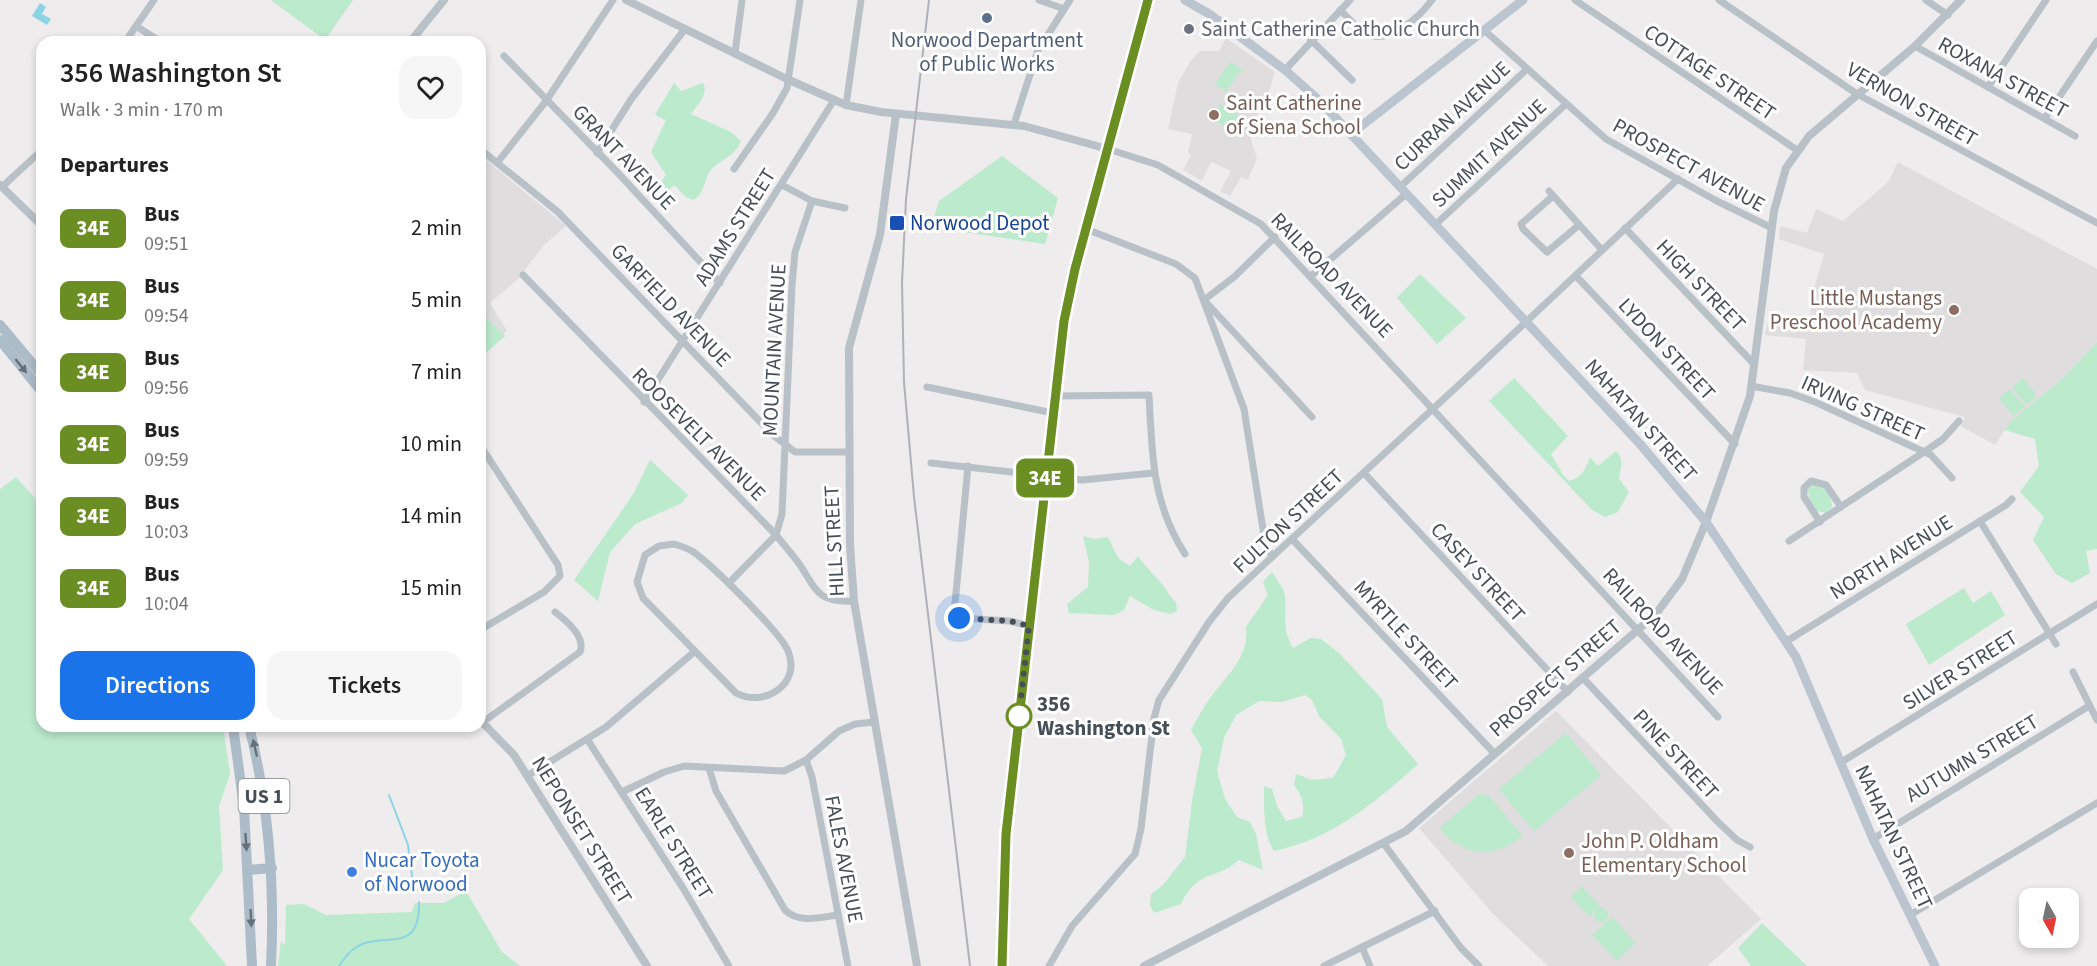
<!DOCTYPE html>
<html lang="en">
<head>
<meta charset="utf-8">
<style>
	:root { --surface:#fff; --page:#f6f6f6; --text:#222; --muted:#767676; --accent:#1a73e8 }
	body { margin:0; font-family:"Source Sans 3",sans-serif; background:var(--page); color:var(--text); height:100vh; display:flex; flex-direction:column; font-size:22px; white-space:nowrap }
	* { box-sizing:border-box; margin:0 }
	p { font-size:20px; color:var(--muted) }
	.icon { flex:none; width:33px; height:33px; fill:none; stroke:currentColor; stroke-width:2; stroke-linecap:round; stroke-linejoin:round }
	.map { position:relative; flex:1; overflow:hidden }
	.drawer { position:absolute; left:36px; top:36px; width:450px; height:696px; display:flex; flex-direction:column; background:var(--surface); border-radius:18px; box-shadow:0 3px 9px #0003 }
	.drawer>* { flex:none }
	.badge { padding:0 12px; border-radius:9px; font-size:21px; line-height:39px }
	.needle { width:39px; rotate:171deg }
	.fabs { position:absolute; left:2019px; top:888px; display:grid; gap:12px }
	.fabs a { display:grid; place-items:center; width:60px; height:60px; border-radius:12px; background:var(--surface); box-shadow:0 3px 9px #0003; font-size:30px }
	.you { position:absolute; width:30px; height:30px; margin:-15px; border:4px solid #fff; border-radius:50%; background:#1a73e8; box-shadow:0 0 0 9px #1a73e833 }
	.map>.badge { position:absolute; translate:-50% -50%; box-shadow:0 0 0 3px #fff }
	h2 { padding:0 24px; font-size:22px; line-height:54px }
	.round { display:grid; place-items:center; flex:none; width:63px; height:63px; border-radius:18px; background:var(--page) }
	.summary { display:flex; align-items:center; justify-content:space-between; height:102px; padding:0 24px }
	h1 { font-size:28px; font-weight:600; line-height:45px }
	.button { display:flex; gap:12px; margin-top:auto; padding:12px 24px }
	.button a { flex:1; height:69px; border-radius:18px; background:var(--accent); color:#fff; font-size:24px; font-weight:600; line-height:69px; text-align:center }
	.button a+a { background:var(--page); color:var(--text) }
	ul { padding:0; list-style:none }
	li { display:flex; align-items:center; gap:18px; height:72px; padding:0 24px }
	li div { flex:1 }
	li b { display:block; font-size:22px }
	li em { font-style:normal }
	li .badge { min-width:66px; font-weight:700; text-align:center }
	.map>svg:first-child { display:block }
	.education { fill:#dfdddd }
	.green { fill:#bceacd }
	.water { fill:#8cd4e4 }
	.lines { fill:none; stroke-linecap:round; stroke-linejoin:round }
	.stream { stroke:#8cd4e4; stroke-width:2 }
	.minor { stroke:#b8c1c7; stroke-width:7 }
	.tertiary { stroke:#b8c1c7; stroke-width:8 }
	.secondary { stroke:#bac5cf; stroke-width:9 }
	.primary { stroke:#adbcc9; stroke-width:10 }
	.rail { stroke:#aeb1b6; stroke-width:2 }
	.oneway { fill:#657079 }
	.line-casing { stroke:#fff; stroke-width:14 }
	.line { stroke:#6b8e23; stroke-width:9 }
	.walk { stroke:#464f57; stroke-width:6; stroke-dasharray:0 10.8 }
	.service-dot { fill:#5c6f8a; stroke:#fff; stroke-width:2 }
	.worship-dot { fill:#6b7280; stroke:#fff; stroke-width:2 }
	.education-dot { fill:#8d6e63; stroke:#fff; stroke-width:2 }
	.transit-dot { fill:#1a4fb4; stroke:#fff; stroke-width:2 }
	.stop-dot { fill:#fff; stroke:#6b8e23; stroke-width:3 }
	.shop-dot { fill:#3f7fe0; stroke:#fff; stroke-width:2 }
	.labels { text-anchor:middle; stroke-width:6; stroke-linejoin:round; paint-order:stroke }
	.shield { fill:#fff; stroke:#7e8489; stroke-width:1.5 }
	.shield-label { font-size:20px; font-weight:bold; fill:#464f57 }
	.worship-label { font-size:21px; fill:#5b616d; stroke:#fff; text-anchor:start }
	.service-label { font-size:21px; fill:#4e5e75; stroke:#fff }
	.street-label { font-size:21px; fill:#464f57; stroke:#fff }
	.education-label { font-size:21px; fill:#785e54; stroke:#fff; text-anchor:start }
	.transit-label { font-size:21px; fill:#164399; stroke:#fff; text-anchor:start }
	.stop-label { font-size:21px; font-weight:bold; fill:#464f57; stroke:#fff; text-anchor:start }
	.shop-label { font-size:21px; fill:#366cbe; stroke:#fff; text-anchor:start }
</style>
</head>
<body>
<div class="map">
<svg width="2097" height="966" viewBox="0 0 2097 966">
	<rect width="100%" height="100%" fill="#eeecec"/>
	<g class="education">
		<polygon points="1226,38 1275,72 1265,103 1254,120 1251,141 1257,158 1248,180 1241,177 1230,196 1220,191 1231,171 1211,162 1202,181 1183,170 1191,155 1188,153 1192,134 1168,129 1178,83 1191,60 1200,51 1219,51"/>
		<polygon points="480,155 566,226 544,245 518,279 490,303 507,331 480,355"/>
		<polygon points="1898,162 2097,269 2097,342 2062,379 2010,422 1995,445 1961,426 1965,417 1865,390 1857,373 1803,370 1806,339 1765,335 1767,324 1809,327 1812,296 1824,254 1779,239 1780,226 1807,233 1816,209 1843,221 1888,182"/>
		<polygon points="1556,711 1761,919 1707,966 1548,966 1495,916 1419,828"/>
	</g>
	<g class="green">
		<polygon points="271,0 353,0 325,40"/>
		<polygon points="1230,62 1242,69 1226,92 1215,84"/>
		<path d="M674,83L681,91L703,83C709,95 697,105 691,114L731,132L741,141C733,159 721,158 710,171C704,180 704,195 693,200L686,197L674,185L662,197L660,184L666,175L651,152L666,120L655,115Z"/>
		<polygon points="1220,104 1242,118 1233,132 1211,118"/>
		<polygon points="1002,156 1058,198 1045,244 950,230 939,224 934,217 939,201"/>
		<polygon points="1420,274 1466,318 1437,344 1397,298"/>
		<polygon points="480,312 505,336 480,358"/>
		<polygon points="2097,342 2097,549 2086,551 2090,573 2072,583 2056,574 2033,540 2044,517 2020,492 2039,466 2035,439 2005,430 2010,422 2062,379"/>
		<path d="M1514,378L1568,436L1551,454L1563,475L1569,481C1582,478 1586,468 1590,457L1598,466L1616,451C1625,460 1620,468 1619,479L1629,492L1618,512L1605,517L1592,510L1489,401Z"/>
		<polygon points="2023,378 2037,396 2026,405 2012,387"/>
		<polygon points="2010,389 2025,407 2013,416 1999,398"/>
		<polygon points="650,460 688,495 682,503 635,524 610,552 598,601 574,580 634,493"/>
		<polygon points="16,477 42,506 42,726 223,726 230,774 219,806 223,870 189,919 227,966 0,966 0,489"/>
		<path d="M1814,484C1824,486 1832,496 1832,507L1826,513L1817,511L1809,498L1808,489Z"/>
		<path d="M1083,536L1094,539L1108,537L1118,558L1130,566L1138,556C1145,566 1153,574 1161,583C1167,590 1168,595 1176,602L1177,611L1171,614L1154,610L1130,596L1124,610L1114,615L1069,613L1067,604L1088,587L1089,562Z"/>
		<path d="M1272,572C1276,579 1285,589 1285,597C1287,619 1281,626 1293,648L1311,638L1321,639L1339,653L1382,699L1387,727L1418,764C1377,801 1331,840 1274,851C1263,835 1264,806 1264,786L1272,789L1277,806L1286,821L1302,817C1305,804 1302,796 1294,785L1296,774L1312,780L1333,778L1346,755L1341,739L1319,716L1312,700L1305,695L1282,702L1259,701L1236,715L1224,738L1217,771L1225,799L1237,817L1250,822L1256,834L1263,870L1239,860C1217,880 1197,869 1181,904L1154,913L1150,905L1151,894L1163,885L1185,857L1192,801L1202,748L1191,730C1198,717 1205,704 1214,693C1229,673 1250,654 1246,627L1268,595L1263,582Z"/>
		<polygon points="1964,588 1973,603 1991,591 2005,615 1929,665 1906,624"/>
		<polygon points="1566,733 1601,775 1534,831 1499,789"/>
		<path d="M1479,794L1488,795L1523,836C1496,858 1462,858 1440,828Z"/>
		<polygon points="1582,886 1600,906 1589,916 1571,897"/>
		<polygon points="466,891 502,952 520,966 278,966 281,941 285,945 286,905 304,904 326,915 412,912 415,903 444,903"/>
		<circle cx="1601" cy="915" r="7"/>
		<polygon points="1612,917 1636,943 1617,961 1592,935"/>
		<polygon points="1762,923 1807,966 1751,966 1738,948"/>
	</g>
	<polygon class="water" points="40,3 46,7 42,14 51,19 47,25 32,16"/>
	<g class="lines">
		<g class="stream">
			<polyline points="389,795 408,845 413,884 417,890"/>
			<path d="M339,966C343,960 349,952 355,948C382,929 420,958 419,902"/>
		</g>
		<g class="minor">
			<polyline points="1039,0 1064,9"/>
			<polyline points="1575,0 1797,150"/>
			<polyline points="1719,0 1857,94 2097,223"/>
			<polyline points="1926,0 1948,15"/>
			<path d="M1340,10C1349,18 1358,31 1369,35C1392,43 1420,16 1432,0"/>
			<polyline points="136,26 161,42"/>
			<polyline points="1484,30 1606,139 1715,200 1772,228"/>
			<polyline points="1311,40 1352,80"/>
			<polyline points="125,42 154,0"/>
			<polyline points="1915,46 2075,136"/>
			<polyline points="735,53 742,0"/>
			<polyline points="504,56 618,173 720,283"/>
			<polyline points="1285,70 1350,0"/>
			<polyline points="1988,87 2046,0"/>
			<polyline points="846,105 861,0"/>
			<polyline points="2045,118 2097,41"/>
			<polyline points="1014,124 1038,50 1070,0"/>
			<polyline points="480,149 558,212 773,435 795,452 849,452"/>
			<polyline points="1108,149 1158,165 1261,224 1718,717"/>
			<polyline points="597,153 632,98 685,29"/>
			<polyline points="497,163 546,101 613,0"/>
			<polyline points="734,169 773,113 787,88 800,0"/>
			<polyline points="2,187 42,150"/>
			<polyline points="1400,187 1526,70"/>
			<polyline points="1549,191 1602,250"/>
			<polyline points="1553,196 1521,224 1523,229 1547,252 1579,225"/>
			<polyline points="812,201 845,208"/>
			<polyline points="1436,224 1565,105"/>
			<polyline points="1625,228 1754,364"/>
			<polyline points="1086,229 1176,264 1195,278 1244,409 1265,542 1272,557"/>
			<polyline points="1275,237 1234,277 1204,300 1312,417"/>
			<path d="M523,275L776,535C784,545 793,555 800,565C817,591 818,603 854,601"/>
			<polyline points="1311,276 1406,194"/>
			<polyline points="1576,276 1735,444"/>
			<polyline points="1751,386 1790,393 1815,402 1931,455 1952,478"/>
			<polyline points="927,387 1053,413"/>
			<path d="M1055,396L1149,395C1152,454 1152,503 1185,554"/>
			<polyline points="644,402 834,100"/>
			<polyline points="480,445 558,565 560,576 544,592 480,630"/>
			<polyline points="931,463 1082,480 1153,473"/>
			<polyline points="968,466 954,614 959,618 1010,621 1029,626"/>
			<polyline points="1364,473 1568,692"/>
			<polyline points="1980,521 2056,644"/>
			<polyline points="1820,522 1804,497 1804,488 1811,481 1826,485 1841,507"/>
			<polyline points="1292,539 1495,754"/>
			<polyline points="1789,541 1924,452 1943,439 1959,421"/>
			<path d="M674,544C680,546 687,548 692,551C710,563 781,633 788,651C802,684 764,708 736,693L643,598L637,582L645,555L659,546Z"/>
			<polyline points="729,583 776,535 782,514 792,285 795,252 812,201 782,185"/>
			<polyline points="1787,641 2006,505 2012,499"/>
			<polyline points="2073,672 2097,720"/>
			<polyline points="1583,678 1717,821 1737,840 1750,847"/>
			<path d="M483,722L580,652C586,637 567,621 555,612"/>
			<polyline points="587,739 683,888 729,966"/>
			<polyline points="806,760 812,777 848,966"/>
			<polyline points="1840,763 2097,604"/>
			<path d="M709,768L716,791L785,910C799,924 821,917 838,915"/>
			<polyline points="527,776 606,727 694,652"/>
			<polyline points="622,792 664,772 684,766 784,771 806,760 839,731 855,724 875,722"/>
			<polyline points="1873,839 2089,706"/>
			<polyline points="1384,844 1461,948 1479,966"/>
			<polyline points="1910,915 2097,803"/>
			<polyline points="1362,947 1370,966"/>
			<polyline points="1049,966 1072,926 1135,854 1141,829 1154,718 1159,700 1209,622 1228,598 1272,557 1462,382 1678,179"/>
			<polyline points="1324,966 1435,911"/>
		</g>
		<g class="tertiary">
			<polyline points="626,0 789,80 846,105 881,112 1024,126 1108,149"/>
			<polyline points="410,42 444,0"/>
			<polyline points="896,114 880,235 849,348 850,545 854,601 917,966"/>
			<polyline points="0,185 42,226"/>
			<polyline points="480,720 514,755 647,966"/>
			<polyline points="1144,966 1406,831 1655,615 1682,579 1706,522 1750,396 1774,211 1786,168 1809,136 1915,46 1961,0"/>
		</g>
		<g class="secondary">
			<polyline points="1185,0 1211,15 1285,70 1320,101 1640,444 1706,522 1796,657 1873,839 1935,966"/>
			<polyline points="1351,134 1523,0"/>
			<polyline points="1002,966 1006,834 1064,321 1075,269 1148,0"/>
		</g>
		<g class="primary">
			<polyline points="0,325 42,375"/>
			<polyline points="0,340 42,392"/>
			<polyline points="233,726 244,807 252,966"/>
			<path d="M249,726C269,806 275,884 271,966"/>
			<polyline points="248,870 272,868"/>
		</g>
		<polyline class="rail" points="929,0 906,199 902,283 904,382 914,497 970,966"/>
	</g>
	<defs><path id="oneway-solid" d="M-6-.8H1V-3.2L6.5 0L1 3.2V.8H-6Z" transform="scale(1.5)"/></defs>
	<g class="oneway">
		<use href="#oneway-solid" transform="translate(21 366) rotate(51)"/>
		<use href="#oneway-solid" transform="translate(255 748) rotate(-103)"/>
		<use href="#oneway-solid" transform="translate(246 842) rotate(86)"/>
		<use href="#oneway-solid" transform="translate(251 918) rotate(87)"/>
	</g>
	<g class="lines">
		<defs>
			<polyline id="line" points="1002,966 1006,834 1064,321 1075,269 1148,0"/>
		</defs>
		<use href="#line" class="line-casing"/>
		<use href="#line" class="line"/>
		<polyline class="walk" points="959,618 1010,621 1029,626 1019,716"/>
	</g>
	<circle class="service-dot" cx="987" cy="18" r="6"/>
	<circle class="worship-dot" cx="1189" cy="29" r="6"/>
	<g class="education-dot">
		<circle cx="1214" cy="115" r="6"/>
		<circle cx="1954" cy="310" r="6"/>
		<circle cx="1569" cy="853" r="6"/>
	</g>
	<rect class="transit-dot" x="889" y="215" width="16" height="16" rx="3"/>
	<circle class="stop-dot" cx="1019" cy="716" r="12"/>
	<circle class="shop-dot" cx="352" cy="872" r="6"/>
	<g class="labels">
		<rect class="shield" x="238.5" y="779" width="51" height="34" rx="4.5"/>
		<g class="shield-label">
			<text x="264" y="803">US 1</text>
		</g>
		<g class="worship-label">
			<text x="1201" y="36">Saint Catherine Catholic Church</text>
		</g>
		<g class="service-label">
			<text x="987" y="47">Norwood Department<tspan x="987" dy="24">of Public Works</tspan></text>
		</g>
		<g class="street-label">
			<text transform="translate(1710 72) rotate(34)" y="7">COTTAGE STREET</text>
			<text transform="translate(2003 77) rotate(29)" y="7">ROXANA STREET</text>
			<text transform="translate(1912 104) rotate(30)" y="7">VERNON STREET</text>
			<text transform="translate(1452 116) rotate(-43)" y="7">CURRAN AVENUE</text>
			<text transform="translate(1489 153) rotate(-43)" y="7">SUMMIT AVENUE</text>
			<text transform="translate(624 157) rotate(46)" y="7">GRANT AVENUE</text>
			<text transform="translate(1689 165) rotate(29)" y="7">PROSPECT AVENUE</text>
			<text transform="translate(735 227) rotate(-58)" y="7">ADAMS STREET</text>
			<text transform="translate(1332 275) rotate(46)" y="7">RAILROAD AVENUE</text>
			<text transform="translate(1701 285) rotate(46)" y="7">HIGH STREET</text>
			<text transform="translate(671 305) rotate(46)" y="7">GARFIELD AVENUE</text>
			<text transform="translate(1667 349) rotate(47)" y="7">LYDON STREET</text>
			<text transform="translate(774 350) rotate(-87)" y="7">MOUNTAIN AVENUE</text>
			<text transform="translate(1863 408) rotate(24)" y="7">IRVING STREET</text>
			<text transform="translate(1641 420) rotate(48)" y="7">NAHATAN STREET</text>
			<text transform="translate(699 434) rotate(45)" y="7">ROOSEVELT AVENUE</text>
			<text transform="translate(1288 521) rotate(-43)" y="7">FULTON STREET</text>
			<text transform="translate(834 541) rotate(-93)" y="7">HILL STREET</text>
			<text transform="translate(1891 557) rotate(-32)" y="7">NORTH AVENUE</text>
			<text transform="translate(1478 572) rotate(47)" y="7">CASEY STREET</text>
			<text transform="translate(1663 631) rotate(47)" y="7">RAILROAD AVENUE</text>
			<text transform="translate(1406 635) rotate(47)" y="7">MYRTLE STREET</text>
			<text transform="translate(1960 670) rotate(-32)" y="7">SILVER STREET</text>
			<text transform="translate(1555 678) rotate(-41)" y="7">PROSPECT STREET</text>
			<text transform="translate(1676 754) rotate(47)" y="7">PINE STREET</text>
			<text transform="translate(1972 758) rotate(-31)" y="7">AUTUMN STREET</text>
			<text transform="translate(582 830) rotate(58)" y="7">NEPONSET STREET</text>
			<text transform="translate(1894 837) rotate(65)" y="7">NAHATAN STREET</text>
			<text transform="translate(674 843) rotate(58)" y="7">EARLE STREET</text>
			<text transform="translate(844 859) rotate(79)" y="7">FALES AVENUE</text>
		</g>
		<g class="education-label">
			<text x="1226" y="110">Saint Catherine<tspan x="1226" dy="24">of Siena School</tspan></text>
			<text x="1942" y="305" text-anchor="end">Little Mustangs<tspan x="1942" dy="24">Preschool Academy</tspan></text>
			<text x="1581" y="848">John P. Oldham<tspan x="1581" dy="24">Elementary School</tspan></text>
		</g>
		<g class="transit-label">
			<text x="910" y="230">Norwood Depot</text>
		</g>
		<g class="stop-label">
			<text x="1037" y="711">356<tspan x="1037" dy="24">Washington St</tspan></text>
		</g>
		<g class="shop-label">
			<text x="364" y="867">Nucar Toyota<tspan x="364" dy="24">of Norwood</tspan></text>
		</g>
	</g>
</svg>
<div class="fabs">
<a><svg class="needle" viewBox="-14 -14 28 28"><path d="M0-13l5 13h-10z" fill="#e53935"/><path d="M0 13l5-13h-10z" fill="#767676"/></svg></a>
</div>
<div class="you" style="left:959px;top:618px"></div>
<b class="badge" style="left:1045px;top:478px;background:#6b8e23;color:#fff">34E</b>
<section class="drawer">
<div class="summary"><div><h1>356 Washington St</h1><p>Walk · 3 min · 170 m</p></div><a class="round"><svg class="icon" aria-label="heart" viewBox="0 0 24 24"><path d="M12 20l-8-8c-3-5 5-10 8-4 3-6 11-1 8 4z"/></svg></a></div>
<h2>Departures</h2>
<ul>
<li><span class="badge" style="background:#6b8e23;color:#fff">34E</span><div><b>Bus</b><p>09:51</p></div><em>2 min</em></li>
<li><span class="badge" style="background:#6b8e23;color:#fff">34E</span><div><b>Bus</b><p>09:54</p></div><em>5 min</em></li>
<li><span class="badge" style="background:#6b8e23;color:#fff">34E</span><div><b>Bus</b><p>09:56</p></div><em>7 min</em></li>
<li><span class="badge" style="background:#6b8e23;color:#fff">34E</span><div><b>Bus</b><p>09:59</p></div><em>10 min</em></li>
<li><span class="badge" style="background:#6b8e23;color:#fff">34E</span><div><b>Bus</b><p>10:03</p></div><em>14 min</em></li>
<li><span class="badge" style="background:#6b8e23;color:#fff">34E</span><div><b>Bus</b><p>10:04</p></div><em>15 min</em></li>
</ul>
<div class="button"><a>Directions</a><a>Tickets</a></div>
</section>
</div>
</body>
</html>
